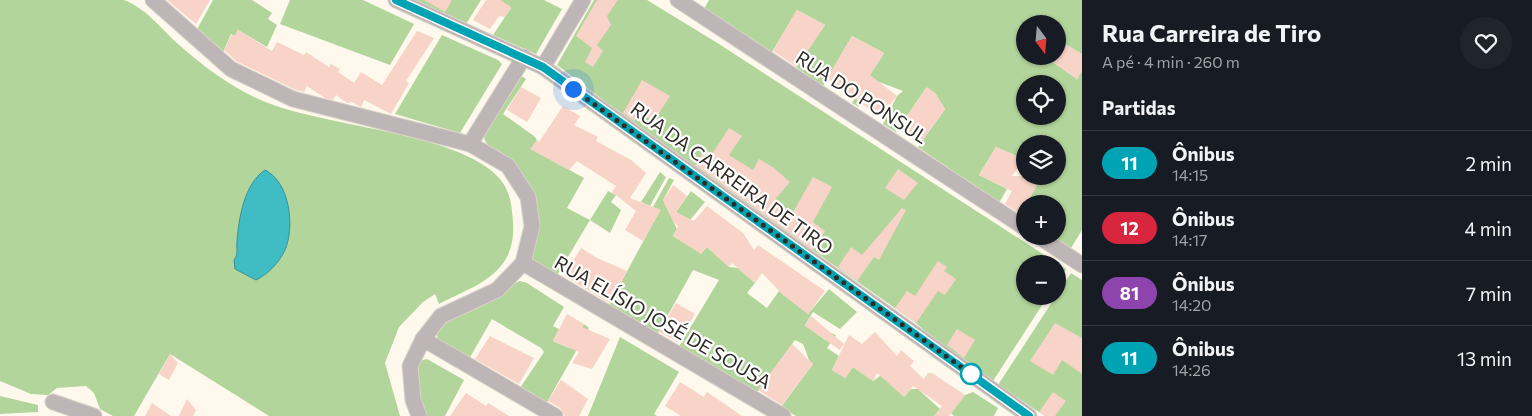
<!DOCTYPE html>
<html lang="pt">
<head>
<meta charset="utf-8">
<style>
	:root { --surface:#171b24; --page:#20242c; --text:#f1f3f6; --muted:#9ea1a6; --line:#363941 }
	body { margin:0; font-family:Commissioner,sans-serif; background:var(--page); color:var(--text); height:100vh; display:flex; flex-direction:column; font-size:19px; white-space:nowrap }
	* { box-sizing:border-box; margin:0 }
	p { font-size:16px; color:var(--muted) }
	.icon { flex:none; width:28px; height:28px; fill:none; stroke:currentColor; stroke-width:2; stroke-linecap:round; stroke-linejoin:round }
	.map { position:relative; flex:1; overflow:hidden }
	.panel { display:flex; flex-direction:column; background:var(--surface); width:450px }
	.panel>* { flex:none }
	.badge { padding:0 10px; border-radius:16px; font-size:18px; line-height:32px }
	.needle { width:32px; rotate:164deg }
	.fabs { position:absolute; left:1016px; top:15px; display:grid; gap:10px }
	.fabs a { display:grid; place-items:center; width:50px; height:50px; border-radius:50%; background:var(--surface); box-shadow:0 1px 4px #0004; font-size:25px }
	.you { position:absolute; width:25px; height:25px; margin:-12px; border:4px solid #fff; border-radius:50%; background:#1a73e8; box-shadow:0 0 0 8px #1a73e833 }
	.map>.badge { position:absolute; translate:-50% -50%; box-shadow:0 0 0 2px #fff }
	h2 { padding:0 20px; font-size:19px; line-height:45px }
	.round { display:grid; place-items:center; flex:none; width:52px; height:52px; border-radius:26px; background:var(--page) }
	.headline { display:flex; align-items:center; justify-content:space-between; height:85px; padding:0 20px }
	h1 { font-size:24px; font-weight:700; line-height:38px }
	ul { padding:0; list-style:none }
	li { display:flex; align-items:center; gap:15px; height:65px; padding:0 20px; border-top:1px solid var(--line) }
	li div { flex:1 }
	li b { display:block; font-size:19px }
	li em { font-style:normal }
	li .badge { min-width:55px; font-weight:700; text-align:center }
	main { display:flex; flex:1; min-height:0 }
	.map>svg:first-child { display:block }
	.green { fill:#b2d59b; fill-rule:evenodd }
	.water { fill:#40bcc4; stroke:#3b9195 }
	.building { fill:#f7d4c7 }
	.lines { fill:none; stroke-linecap:round; stroke-linejoin:round }
	.street-casing { stroke:#dad3c8; stroke-width:17 }
	.street { stroke:#beb5b6; stroke-width:15 }
	.line-casing { stroke:#fff; stroke-width:11 }
	.line { stroke:#00a3b4; stroke-width:8 }
	.walk { stroke:#2f2c26; stroke-width:5; stroke-dasharray:0 9 }
	.stop-dot { fill:#fff; stroke:#00a3b4; stroke-width:2.5 }
	.labels { text-anchor:middle; stroke-width:4.5; stroke-linejoin:round; paint-order:stroke }
	.street-label { font-size:19px; fill:#2f2c26; stroke:#fff }
</style>
</head>
<body>
<main>
<div class="map">
<svg width="1082" height="416" viewBox="0 0 1082 416">
	<rect width="100%" height="100%" fill="#fff8ec"/>
	<g class="green">
		<path d="M0,0H124C147,9 159,27 177,43C199,63 227,84 254,97C317,128 458,130 500,179C510,191 512,206 513,222C517,274 476,285 439,304L435,294L423,302L399,327L385,363L400,416H269L170,354L134,416H113L100,409L94,393L86,386L57,388L48,395L31,394L0,381Z"/>
		<polygon points="213,0 252,0 272,13 268,19 277,25 267,47 238,30 235,36 231,34 222,55 195,33"/>
		<polygon points="290,0 363,0 414,24 390,65 280,24"/>
		<polygon points="412,0 481,0 466,24"/>
		<polygon points="500,0 544,0 562,9 536,54 493,35 511,8"/>
		<polygon points="594,0 647,0 719,44 1066,269 1058,282 1058,264 1025,264 1025,296 1048,296 993,381 942,347 916,323 732,193 693,168 557,65"/>
		<path d="M709,0H1082V54L1058,40V24H1025V56H1044L1077,79L1082,70V230L1071,248L1052,236H1058V204H1026L1042,176H1058V144H1025V167L1024,159L996,147L979,175L1007,189L999,203L918,147L945,109L935,93L926,88L896,132L883,124L897,96L903,91L879,82L859,107L852,103L884,53L852,36L823,86L796,67L825,25L797,10L772,52L704,9ZM1025,84H1058V116H1025Z"/>
		<polygon points="442,35 498,60 502,64 460,133 395,114"/>
		<path d="M520,75L526,79L503,114L534,136L537,140L531,149L584,178L567,208L590,220L608,191L616,195L611,202L621,210L610,233L590,220L556,277L531,260L530,256C548,220 537,186 509,159C500,150 487,151 484,137Z"/>
		<polygon points="660,172 666,177 650,206 641,202"/>
		<polygon points="669,178 674,180 663,200 677,229 673,236 701,253 707,247 729,267 738,268 755,283 747,293 767,308 779,291 808,314 829,289 857,312 840,329 813,312 805,325 825,340 831,333 836,335 827,348 839,356 832,370 845,378 853,367 873,381 884,373 904,397 911,389 918,389 940,409 934,416 796,416 781,407 813,364 809,360 803,344 795,340 757,392 678,348 719,280 693,270 658,333 609,305 660,210 653,207"/>
		<polygon points="691,191 705,202 690,220 676,212"/>
		<polygon points="1071,273 1082,280 1082,416 1045,416 998,385"/>
		<path d="M520,281L527,283L564,307L553,326L559,329L553,341L569,348L584,324L589,328L546,404L520,388L544,352L541,348L492,319L469,359L438,339L435,329C450,316 471,313 488,303C499,296 507,285 520,281Z"/>
		<polygon points="620,337 679,372 654,414 657,416 588,416"/>
		<path d="M427,359L464,380L445,416H424C421,406 411,369 419,362C421,360 424,360 427,359Z"/>
		<polygon points="973,392 998,408 994,416 954,416 951,413 965,395"/>
		<polygon points="0,396 38,405 38,412 0,414"/>
	</g>
	<path class="water" d="M265,170C290,182 295,227 285,250C279,263 268,274 256,280L235,269L234,260C239,254 236,248 237,241C239,218 244,184 265,170Z"/>
	<g class="building">
		<polygon points="167,0 210,0 196,24"/>
		<polygon points="424,0 452,0 445,12"/>
		<polygon points="486,0 500,0 511,7 505,17 499,16 490,29 473,20"/>
		<polygon points="597,0 618,0 607,16 611,25 597,45 603,51 593,67 585,62 592,48 576,36"/>
		<polygon points="797,10 825,25 797,67 773,51"/>
		<polygon points="238,30 272,51 277,42 304,55 306,52 329,67 331,64 340,69 338,72 354,83 361,72 382,85 417,31 434,38 406,81 409,83 391,114 364,100 361,107 352,102 347,103 336,95 333,100 325,98 307,86 304,92 296,90 236,61 224,50 232,34 235,36"/>
		<polygon points="852,36 884,53 870,75 897,96 880,117 827,78"/>
		<polygon points="1058,40 1082,54 1082,70 1077,79 1044,56 1058,56"/>
		<polygon points="642,80 670,96 654,121 639,113 634,121 623,113"/>
		<polygon points="521,87 541,98 527,122 507,110"/>
		<polygon points="927,87 935,93 945,109 920,144 898,129"/>
		<polygon points="563,106 580,116 574,125 598,137 596,141 631,160 646,173 630,198 661,210 643,241 625,230 636,211 612,192 616,186 577,161 569,170 530,149 537,140 539,142"/>
		<polygon points="729,128 742,136 729,155 753,170 759,159 774,168 790,182 772,203 792,214 813,177 832,187 813,222 825,231 813,250 695,165 705,149 712,154"/>
		<polygon points="996,147 1024,159 1012,176 1042,176 1021,214 1005,204 1012,191 979,175"/>
		<polygon points="898,169 918,183 904,200 885,188"/>
		<polygon points="673,185 687,196 676,212 694,221 707,206 743,233 754,250 758,245 825,291 808,314 783,295 762,273 755,283 732,263 729,267 707,247 701,254 673,236 678,226 673,221 663,200"/>
		<polygon points="902,208 906,210 879,260 874,257 857,281 838,267 851,247 862,255"/>
		<polygon points="581,248 597,258 627,271 609,303 564,276"/>
		<polygon points="938,261 947,267 944,271 956,279 945,295 938,291 916,323 895,308 907,291 915,296"/>
		<polygon points="676,303 695,314 678,342 659,332"/>
		<polygon points="567,314 584,324 582,327 610,339 592,369 572,363 579,352 553,341"/>
		<polygon points="811,316 844,344 840,350 805,326"/>
		<polygon points="1055,323 1082,338 1082,374 1062,360 1053,375 1030,361"/>
		<polygon points="957,329 975,340 964,358 947,345"/>
		<polygon points="875,332 897,356 901,350 914,361 910,366 924,379 928,373 932,373 965,395 949,416 934,416 942,406 913,386 904,397 877,373 873,381 853,367 845,378 832,370 849,335 862,344"/>
		<polygon points="490,336 534,358 519,384 475,359"/>
		<polygon points="792,344 813,364 782,405 758,390"/>
		<polygon points="170,354 178,363 169,380 159,374"/>
		<polygon points="561,380 588,399 579,416 565,416 560,408 548,401"/>
		<polygon points="680,382 704,397 707,392 742,416 681,416 665,406"/>
		<polygon points="1053,392 1066,401 1055,416 1045,416 1039,412"/>
		<polygon points="466,393 486,406 488,403 509,416 450,416"/>
		<polygon points="187,399 196,410 193,416 179,416"/>
		<polygon points="152,403 171,416 145,416"/>
	</g>
	<g class="lines">
		<defs>
			<g id="street">
				<polyline points="153,0 231,69 293,99 470,144 508,166 528,197 532,226 523,263 497,290 441,316 423,339 410,366 413,400 419,416"/>
				<polyline points="396,0 543,67 1029,416"/>
				<polyline points="678,0 1025,228"/>
				<polyline points="543,67 583,0"/>
				<polyline points="470,144 524,57"/>
				<polyline points="1038,236 1082,265"/>
				<polyline points="523,263 783,416"/>
				<polyline points="423,339 555,416"/>
				<polyline points="53,402 94,416"/>
			</g>
		</defs>
		<use href="#street" class="street-casing"/>
		<use href="#street" class="street"/>
	</g>
	<g class="lines">
		<defs>
			<polyline id="line" points="396,0 543,67 1029,416"/>
		</defs>
		<use href="#line" class="line-casing"/>
		<use href="#line" class="line"/>
		<polyline class="walk" points="573,89 971,374"/>
	</g>
	<circle class="stop-dot" cx="971" cy="374" r="10"/>
	<g class="labels">
		<g class="street-label">
			<text transform="translate(862 97) rotate(33)" y="7">RUA DO PONSUL</text>
			<text transform="translate(732 178) rotate(36)" y="7">RUA DA CARREIRA DE TIRO</text>
			<text transform="translate(663 322) rotate(30)" y="7">RUA ELÍSIO JOSÉ DE SOUSA</text>
		</g>
	</g>
</svg>
<div class="fabs">
<a><svg class="needle" viewBox="-14 -14 28 28"><path d="M0-13l5 13h-10z" fill="#e53935"/><path d="M0 13l5-13h-10z" fill="#9ea1a6"/></svg></a>
<a><svg class="icon" aria-label="locate" viewBox="0 0 24 24"><circle cx="12" cy="12" r="6"/><path d="M12 2v4M12 18v4M2 12h4M18 12h4"/></svg></a>
<a><svg class="icon" aria-label="layers" viewBox="0 0 24 24"><path d="M12 4l9 5-9 5-9-5zM3 14l9 5 9-5"/></svg></a>
<a>+</a>
<a>−</a>
</div>
<div class="you" style="left:573px;top:89px"></div>
</div>
<section class="panel">
<div class="headline"><div><h1>Rua Carreira de Tiro</h1><p>A pé · 4 min · 260 m</p></div><a class="round"><svg class="icon" aria-label="heart" viewBox="0 0 24 24"><path d="M12 20l-8-8c-3-5 5-10 8-4 3-6 11-1 8 4z"/></svg></a></div>
<h2>Partidas</h2>
<ul>
<li><span class="badge" style="background:#00a3b4;color:#fff">11</span><div><b>Ônibus</b><p>14:15</p></div><em>2 min</em></li>
<li><span class="badge" style="background:#d7263d;color:#fff">12</span><div><b>Ônibus</b><p>14:17</p></div><em>4 min</em></li>
<li><span class="badge" style="background:#8e44ad;color:#fff">81</span><div><b>Ônibus</b><p>14:20</p></div><em>7 min</em></li>
<li><span class="badge" style="background:#00a3b4;color:#fff">11</span><div><b>Ônibus</b><p>14:26</p></div><em>13 min</em></li>
</ul>
</section>
</main>
</body>
</html>
